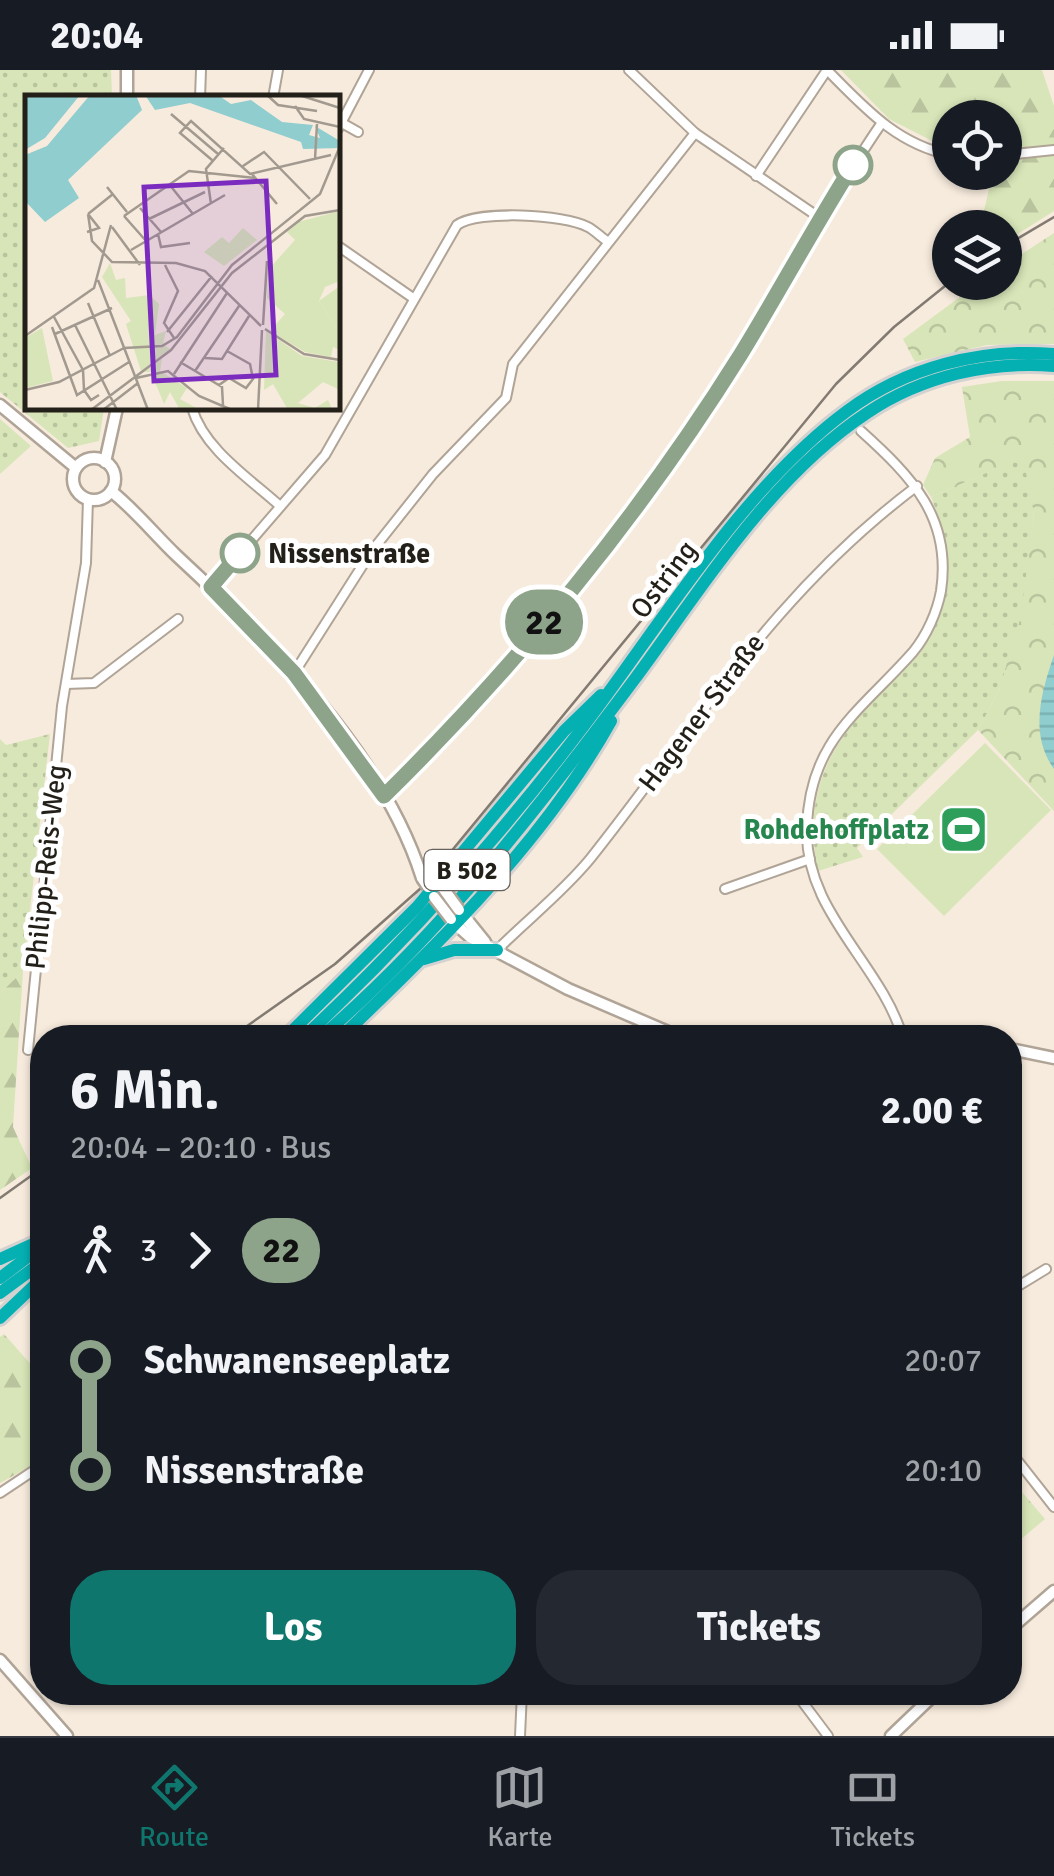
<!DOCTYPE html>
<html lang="de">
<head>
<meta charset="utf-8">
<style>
	:root { --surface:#171b24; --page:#242831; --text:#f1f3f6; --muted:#9ea1a6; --line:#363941; --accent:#0f766e }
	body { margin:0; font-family:Signika,sans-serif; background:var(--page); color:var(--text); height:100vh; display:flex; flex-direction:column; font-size:38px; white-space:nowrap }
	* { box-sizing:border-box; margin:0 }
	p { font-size:32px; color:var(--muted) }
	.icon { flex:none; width:55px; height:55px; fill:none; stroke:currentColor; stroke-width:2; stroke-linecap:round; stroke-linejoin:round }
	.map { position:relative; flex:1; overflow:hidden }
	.sheet { position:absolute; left:30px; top:955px; width:992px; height:680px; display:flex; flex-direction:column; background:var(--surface); border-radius:40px; box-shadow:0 2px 8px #0004 }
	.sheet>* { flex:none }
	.badge { padding:0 20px; border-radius:32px; font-size:35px; line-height:65px }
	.tools { position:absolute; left:932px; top:30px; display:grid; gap:20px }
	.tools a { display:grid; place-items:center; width:90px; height:90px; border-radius:50%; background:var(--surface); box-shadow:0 2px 8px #0004; font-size:50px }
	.map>.badge { position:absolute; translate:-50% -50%; box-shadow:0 0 0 5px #fff }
	.legs { display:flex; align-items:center; gap:15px; height:110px; padding:0 40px; font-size:32px }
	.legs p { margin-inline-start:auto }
	.headline { display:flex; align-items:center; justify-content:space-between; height:170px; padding:0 40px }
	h1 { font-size:55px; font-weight:800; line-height:75px }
	.cta { display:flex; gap:20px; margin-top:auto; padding:20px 40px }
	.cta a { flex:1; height:115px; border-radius:40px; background:var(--accent); color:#fff; font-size:40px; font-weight:800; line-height:115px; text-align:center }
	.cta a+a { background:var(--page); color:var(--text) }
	ul { padding:0 40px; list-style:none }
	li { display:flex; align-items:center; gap:35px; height:110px; font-size:38px }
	li i { display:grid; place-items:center; width:15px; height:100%; margin:0 12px; background:currentColor }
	li i::after { content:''; width:25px; height:25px; margin:-12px; border:8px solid; border-radius:50%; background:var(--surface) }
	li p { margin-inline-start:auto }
	li:first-child i { background:linear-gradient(#0000 50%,currentColor 0) }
	li:last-child i { background:linear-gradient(currentColor 50%,#0000 0) }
	.status { display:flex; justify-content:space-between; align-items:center; height:70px; padding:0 50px; background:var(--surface); direction:ltr }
	.status svg { height:28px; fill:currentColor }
	.dock { display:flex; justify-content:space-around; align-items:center; height:140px; border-top:2px solid var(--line); background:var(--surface); font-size:28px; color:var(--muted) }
	.dock a { display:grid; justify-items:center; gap:5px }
	.dock .active { color:var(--accent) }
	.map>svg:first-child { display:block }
	.grass { fill:#d8e5b8 }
	.forest { fill:url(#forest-firs) }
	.park { fill:url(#park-crowns) }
	.garden { fill:url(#garden-dots) }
	.water { fill:url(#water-rules) }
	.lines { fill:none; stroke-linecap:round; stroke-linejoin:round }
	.street-casing { stroke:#b0a497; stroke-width:12 }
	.secondary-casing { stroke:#b0a497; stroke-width:15 }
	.highway-casing { stroke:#d3d2d1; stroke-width:18 }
	.street { stroke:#fff; stroke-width:8 }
	.secondary { stroke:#fff; stroke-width:10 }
	.highway { stroke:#05b0b3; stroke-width:12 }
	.rail { stroke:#837b72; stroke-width:2.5 }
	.secondary-bridge-casing { stroke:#b0a497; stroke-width:15; stroke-linecap:butt }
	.secondary-bridge { stroke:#fff; stroke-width:10 }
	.line-1-casing { stroke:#fff; stroke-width:22 }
	.line-1 { stroke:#8ea48a; stroke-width:15 }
	.stop-1-dot { fill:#fff; stroke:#8ea48a; stroke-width:5 }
	.labels { text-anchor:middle; stroke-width:10; stroke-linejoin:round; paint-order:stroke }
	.shield { fill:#fff; stroke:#65625e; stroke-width:2.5 }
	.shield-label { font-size:25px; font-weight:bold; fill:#231f19 }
	.stop-label { font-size:28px; font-weight:bold; fill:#231f19; stroke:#fff; text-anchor:start }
	.street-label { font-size:28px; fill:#231f19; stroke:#fff }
	.leisure-label { font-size:28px; font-weight:bold; fill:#27864d; stroke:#fff; text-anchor:end }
	.inset-river { fill:none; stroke:#8fcdcf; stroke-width:5 }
	.inset-road { fill:none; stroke:#a2998f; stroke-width:2.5 }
	.view { fill:#7b2cbf; fill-opacity:0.15; stroke:#7b2cbf; stroke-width:5 }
	.inset-edge { fill:none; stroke:#231f19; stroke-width:5 }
</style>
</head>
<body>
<div class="status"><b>20:04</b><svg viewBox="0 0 49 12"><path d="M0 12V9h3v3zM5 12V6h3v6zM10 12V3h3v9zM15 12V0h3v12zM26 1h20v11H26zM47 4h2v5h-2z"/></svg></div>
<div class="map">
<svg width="1054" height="1666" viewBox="0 0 1054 1666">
	<defs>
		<pattern id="forest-firs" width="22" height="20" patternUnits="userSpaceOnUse" patternTransform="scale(2.5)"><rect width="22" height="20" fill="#d8e5b8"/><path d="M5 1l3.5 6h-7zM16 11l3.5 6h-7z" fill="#b9c49e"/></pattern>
		<pattern id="park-crowns" width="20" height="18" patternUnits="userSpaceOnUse" patternTransform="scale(2.5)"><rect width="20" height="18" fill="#d8e5b8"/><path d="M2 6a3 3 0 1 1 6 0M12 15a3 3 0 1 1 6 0" fill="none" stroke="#b9c49e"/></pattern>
		<pattern id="garden-dots" width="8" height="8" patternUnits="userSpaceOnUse" patternTransform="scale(2.5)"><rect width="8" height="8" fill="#d8e5b8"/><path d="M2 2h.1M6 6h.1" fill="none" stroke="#b9c49e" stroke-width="1.8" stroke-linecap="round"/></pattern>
		<pattern id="water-rules" width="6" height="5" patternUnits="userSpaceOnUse" patternTransform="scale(2.5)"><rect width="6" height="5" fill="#8fcdcf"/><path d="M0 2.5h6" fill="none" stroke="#7bb0b1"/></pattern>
	</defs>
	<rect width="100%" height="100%" fill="#f7ebdd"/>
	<polygon class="grass" points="985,673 1051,740 944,846 877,779"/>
	<g class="forest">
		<polygon points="841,0 1042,0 1054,36 1054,141 1005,172 1005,158 980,157 993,103 1005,102 1005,48 950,48 950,80 889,49"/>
		<polygon points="23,901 13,1057 32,1098 0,1120 0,923"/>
		<polygon points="4,1264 42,1307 42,1390 0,1413 0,1267"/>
	</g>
	<g class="park">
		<polygon points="1054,163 1054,274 987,275 915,292 903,269 979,213 1005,212 1005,195"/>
		<polygon points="1002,311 1054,311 1054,741 978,660 999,620 1026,495 1034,445 1022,388 931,427 923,415 935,388 970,367 962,317"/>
		<polygon points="1010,1408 1045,1449 1013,1476 1010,1473"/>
	</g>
	<g class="garden">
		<polygon points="0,0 111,0 112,27 28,28 28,338 104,338 99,371 68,378 0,322"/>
		<polygon points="0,349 31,376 0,404"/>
		<path d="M1023,387L1034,445L1020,550L999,620L978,660L857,778L863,787L818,801C779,611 1008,615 931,427Z"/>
		<polygon points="50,664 23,901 0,923 0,669 6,675"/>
	</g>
	<path class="water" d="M1054,585V699C1029,664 1041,623 1054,585Z"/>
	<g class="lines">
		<defs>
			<g id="street">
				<polyline points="629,0 695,63 820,148"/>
				<path d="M827,0C864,37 896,74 950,85"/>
				<polyline points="200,28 201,0"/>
				<polyline points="273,28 278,0"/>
				<polyline points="342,53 358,62"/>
				<polyline points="338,59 369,0"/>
				<polyline points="1005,85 1054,80"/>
				<polyline points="756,106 827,0"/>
				<polyline points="338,176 413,228"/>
				<path d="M192,338C204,379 249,408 280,436"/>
				<path d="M861,361C912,407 952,448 941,521C937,542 927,565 913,582C861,641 809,670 807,758C804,842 880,892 903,968"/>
				<path d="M211,517L325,385L457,155C478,140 564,144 588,157C594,160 601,167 607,171"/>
				<polyline points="294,603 371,482 433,404 506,328 513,294 695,63"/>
				<polyline points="66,614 94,613 178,549"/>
				<path d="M384,726C519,594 633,444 738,288C789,212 829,129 881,54"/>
				<polyline points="725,819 810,789"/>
				<path d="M497,880C528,849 562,823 590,789C699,652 773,524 917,416"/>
				<polyline points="28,980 62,636 86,493 88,429"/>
				<polyline points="1010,1221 1046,1199"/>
				<polyline points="1010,1381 1054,1437"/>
				<polyline points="0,1423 42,1395"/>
				<polyline points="795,1622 828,1666"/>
				<polyline points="520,1666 522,1622"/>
			</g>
			<g id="secondary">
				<polyline points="127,0 127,28"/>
				<polyline points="0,335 76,398"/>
				<circle cx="94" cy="409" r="21"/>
				<polyline points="105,392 117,338"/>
				<path d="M111,421C135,440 155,465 177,486C271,573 383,684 422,808"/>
				<polyline points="460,841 485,872"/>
				<polyline points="452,851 470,867 568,919 682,968"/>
				<polyline points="1010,979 1054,988"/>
				<polyline points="1010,1559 1054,1521"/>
				<polyline points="0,1590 67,1666"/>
				<polyline points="891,1666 937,1622"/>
			</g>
			<g id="highway">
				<polyline points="424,889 454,880 497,880"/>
				<polyline points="285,968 417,837 564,661 601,625"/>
				<path d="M303,968C407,871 500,767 586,653C663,551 743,418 847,341C906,297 981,278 1054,284"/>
				<path d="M320,968C441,864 540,736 634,610C702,518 770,407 867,343C922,306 989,291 1054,296"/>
				<path d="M340,968C439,874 544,771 611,651"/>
				<polyline points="0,1189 42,1170"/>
				<polyline points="0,1208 42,1176"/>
				<polyline points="0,1223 42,1192"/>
				<polyline points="0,1248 42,1208"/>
			</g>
		</defs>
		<use href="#street" class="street-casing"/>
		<use href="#secondary" class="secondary-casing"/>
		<use href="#highway" class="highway-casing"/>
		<use href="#street" class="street"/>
		<use href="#secondary" class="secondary"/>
		<use href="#highway" class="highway"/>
		<g class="rail">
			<polyline points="1005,176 1054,147"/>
			<polyline points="230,968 335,894 421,818 836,314 894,257 950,212"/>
			<polyline points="0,1128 42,1098"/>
		</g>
		<defs>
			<g id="secondary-bridge">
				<polyline points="430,798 436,808"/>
				<polyline points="422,808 428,817"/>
				<polyline points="443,818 459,840"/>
				<polyline points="434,827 451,849"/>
			</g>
		</defs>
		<use href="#secondary-bridge" class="secondary-bridge-casing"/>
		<use href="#secondary-bridge" class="secondary-bridge"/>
	</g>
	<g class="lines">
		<defs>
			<path id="line-1" d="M240,483L211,517L294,603L384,726C518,594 641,444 741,284C779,222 814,157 853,95"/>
		</defs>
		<use href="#line-1" class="line-1-casing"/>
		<use href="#line-1" class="line-1"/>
	</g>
	<defs>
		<symbol id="stadium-square" viewBox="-11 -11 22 22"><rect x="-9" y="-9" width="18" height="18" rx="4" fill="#2e9e5b" stroke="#fff"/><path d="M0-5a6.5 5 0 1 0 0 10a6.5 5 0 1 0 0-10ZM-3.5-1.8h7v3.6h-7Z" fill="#fff"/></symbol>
	</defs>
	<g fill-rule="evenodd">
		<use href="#stadium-square" x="936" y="732" width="55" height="55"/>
	</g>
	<g class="stop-1-dot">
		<circle cx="853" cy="95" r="18"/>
		<circle cx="240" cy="483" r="18"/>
	</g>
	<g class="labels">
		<rect class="shield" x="424.5" y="780" width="85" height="40" rx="8"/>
		<g class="shield-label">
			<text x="467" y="809">B 502</text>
		</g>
		<g class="stop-label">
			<text x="268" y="493">Nissenstraße</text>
		</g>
		<g class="street-label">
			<text transform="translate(663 509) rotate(-53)" y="10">Ostring</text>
			<text transform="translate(701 642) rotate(-53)" y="10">Hagener Straße</text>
			<text transform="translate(45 797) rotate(-84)" y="10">Philipp-Reis-Weg</text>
		</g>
		<g class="leisure-label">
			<text x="929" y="769">Rohdehoffplatz</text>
		</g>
	</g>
	<g transform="translate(25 25)">
		<rect width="315" height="315" fill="#f7ebdd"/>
		<path d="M137,264L135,276L162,293L155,304L175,315H155L145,297L139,309L126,277H119Z" fill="#d8e5b8"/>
		<path d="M315,191V238L294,206Z" fill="#d8e5b8"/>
		<path d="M85,168L91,185L100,183L101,203L124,200L134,209L130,240L141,236L138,249L145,254L116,276L101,229L106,226L77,182ZM17,233L28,286L0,293V243Z" fill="#d8e5b8"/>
		<path d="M315,116V186L300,192L294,206L315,238V255L308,252L306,262L280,257L245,236L260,219L242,203L243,175L270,145L262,137L273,127ZM218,133L232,145L199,171L179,157L197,142L204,148ZM241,236L277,261L314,267L315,295L298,287L273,308L290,313L303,305L307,314L263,315L248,289L239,295Z" fill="#d8e5b8"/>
		<path d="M0,0H55L20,43L0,55ZM65,0H111L117,15L43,85L54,103L20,127L0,106V60L22,51ZM120,0H193L206,9L226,5L257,27L288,30L284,40L295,43L290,31L315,46V53L278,54L276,47L165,8L130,15Z" fill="#8fcdcf"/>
		<path class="inset-river" d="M170,0L246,32"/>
		<path class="inset-road" d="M242,0L253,10L292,16M274,0L315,13M270,11L279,24L315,32M146,19L193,59M290,64L292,29M187,65L155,38L166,26L225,79L306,60M218,71L239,57L285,104M227,79L252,109M144,89L168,119M82,92L102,117M186,109L181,74L199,53M115,113L136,137M63,119L67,146L87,167L151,168L180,176L236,231M63,119L88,99M99,121L122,147M99,121L164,76L230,83M124,124L180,97M87,132L115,170M62,137L74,133L63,119M133,139L136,152L165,148M106,155L200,100M140,170L153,196L139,228L149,243M73,185L123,315M63,208L85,261M29,222L58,275L59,295L66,305L74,300M50,230L92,315M238,230L242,166M27,232L52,300L104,267M240,234L279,259L315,265M142,237L187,181M30,239L87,213M0,241L69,193L86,130M99,253L137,251L152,242L207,170L295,99L315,51M180,263L197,264L224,221M155,267L197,292L198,310M170,276L214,211M149,279L202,198M111,283L143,276L174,301L207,315M194,290L204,283L221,293L228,284L225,269L202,256M0,295L34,287L99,253M66,315L146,255L207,178L280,121L315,115M78,315L113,288M233,315L237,235"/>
		<path class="view" d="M241,86L251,280L129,286L119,92Z"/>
		<rect width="315" height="315" class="inset-edge"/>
	</g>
</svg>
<div class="tools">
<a><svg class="icon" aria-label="locate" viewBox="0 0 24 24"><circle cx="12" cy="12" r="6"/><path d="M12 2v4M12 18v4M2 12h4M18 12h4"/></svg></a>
<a><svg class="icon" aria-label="layers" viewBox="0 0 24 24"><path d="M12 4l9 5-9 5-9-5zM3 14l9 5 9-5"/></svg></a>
</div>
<b class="badge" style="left:544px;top:552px;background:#8ea48a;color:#111">22</b>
<section class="sheet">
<div class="headline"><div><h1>6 Min.</h1><p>20:04 – 20:10 · Bus</p></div><b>2.00 €</b></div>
<div class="legs"><svg class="icon" aria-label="walk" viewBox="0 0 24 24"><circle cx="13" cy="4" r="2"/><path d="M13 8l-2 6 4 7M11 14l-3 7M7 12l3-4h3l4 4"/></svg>3<svg class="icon" aria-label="forward" viewBox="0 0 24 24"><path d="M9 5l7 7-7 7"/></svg><b class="badge" style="background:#8ea48a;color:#111">22</b></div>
<ul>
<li><i style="color:#8ea48a"></i><b>Schwanenseeplatz</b><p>20:07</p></li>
<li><i style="color:#8ea48a"></i><b>Nissenstraße</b><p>20:10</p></li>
</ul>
<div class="cta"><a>Los</a><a>Tickets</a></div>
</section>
</div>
<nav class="dock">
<a class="active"><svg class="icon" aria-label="directions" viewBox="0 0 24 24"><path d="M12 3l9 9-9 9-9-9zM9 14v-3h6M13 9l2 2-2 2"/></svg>Route</a>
<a><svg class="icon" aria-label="map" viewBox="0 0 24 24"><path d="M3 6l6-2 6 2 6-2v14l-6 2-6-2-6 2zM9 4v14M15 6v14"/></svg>Karte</a>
<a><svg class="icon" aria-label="tickets" viewBox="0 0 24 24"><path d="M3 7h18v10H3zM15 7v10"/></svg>Tickets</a>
</nav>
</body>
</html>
